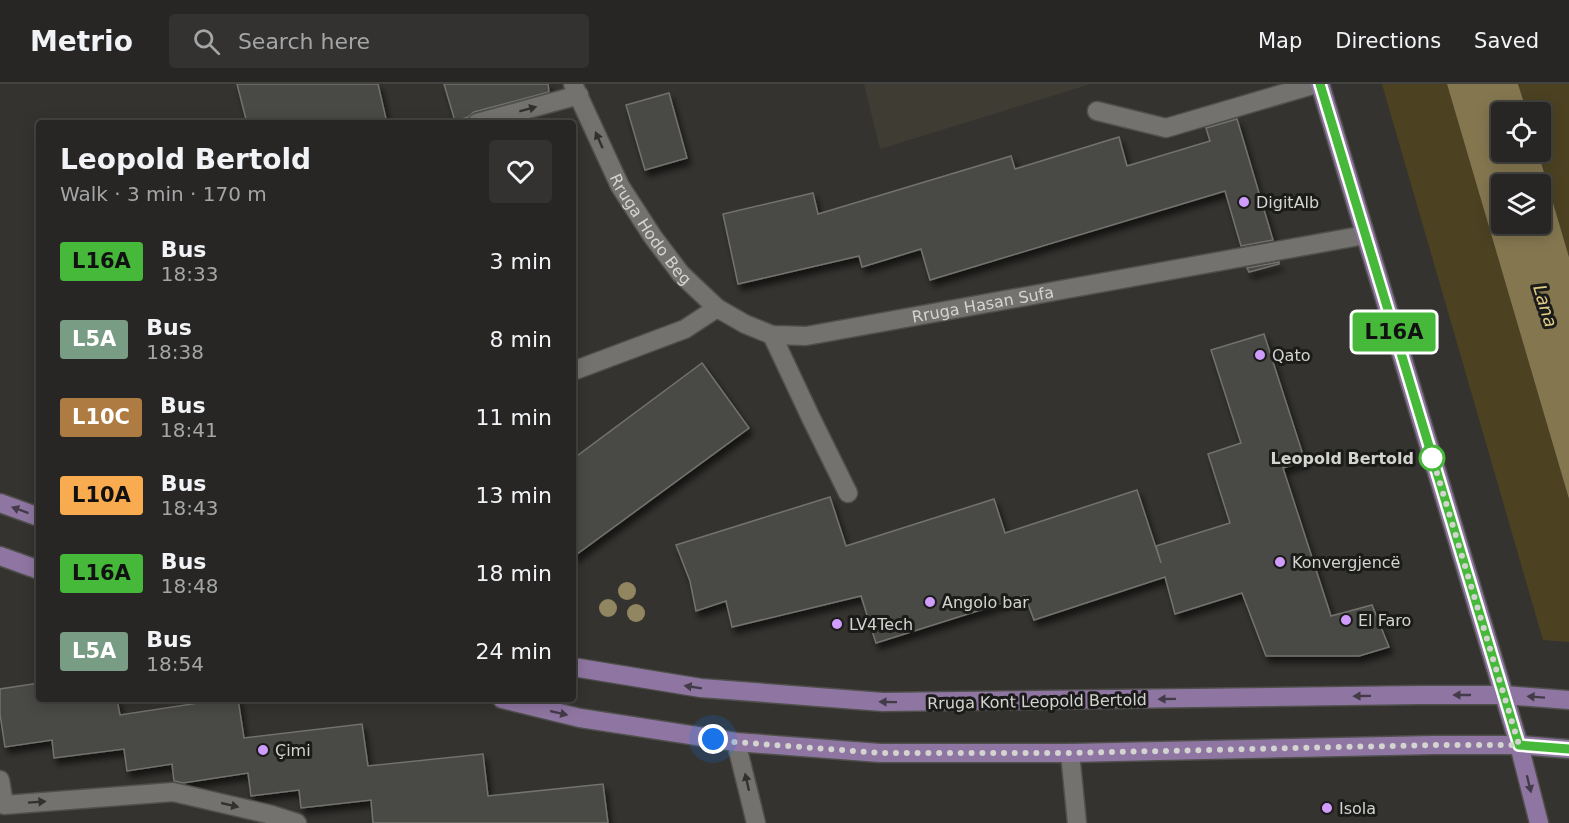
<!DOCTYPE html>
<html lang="en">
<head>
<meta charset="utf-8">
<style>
	:root { --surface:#272624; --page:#333231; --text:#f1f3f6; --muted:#a4a5a6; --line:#434341 }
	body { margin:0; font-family:"DejaVu Sans",sans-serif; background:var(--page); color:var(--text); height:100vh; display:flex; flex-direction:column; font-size:22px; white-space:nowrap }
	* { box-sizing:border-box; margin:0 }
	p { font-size:20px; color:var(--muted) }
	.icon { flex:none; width:33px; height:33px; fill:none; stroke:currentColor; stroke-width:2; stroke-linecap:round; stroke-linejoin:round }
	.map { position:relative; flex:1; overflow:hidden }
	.drawer { position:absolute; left:36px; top:36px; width:540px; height:582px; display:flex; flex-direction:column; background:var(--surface); border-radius:6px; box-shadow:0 3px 15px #0003,0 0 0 2px var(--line) }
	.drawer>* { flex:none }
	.badge { padding:0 12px; border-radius:4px; font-size:21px; line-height:39px }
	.fabs { position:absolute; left:1491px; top:18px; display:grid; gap:12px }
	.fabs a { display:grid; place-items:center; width:60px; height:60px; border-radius:6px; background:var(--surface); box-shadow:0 3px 15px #0003,0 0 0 2px var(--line); font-size:30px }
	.you { position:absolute; width:30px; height:30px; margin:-15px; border:4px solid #fff; border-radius:50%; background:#1a73e8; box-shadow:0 0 0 9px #1a73e833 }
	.map>.badge { position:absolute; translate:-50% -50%; box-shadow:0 0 0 3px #fff }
	.round { display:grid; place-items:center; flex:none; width:63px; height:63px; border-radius:6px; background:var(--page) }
	.overview { display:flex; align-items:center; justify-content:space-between; height:102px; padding:0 24px }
	h1 { font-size:28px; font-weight:800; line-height:45px }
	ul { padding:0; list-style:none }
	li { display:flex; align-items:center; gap:18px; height:78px; padding:0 24px }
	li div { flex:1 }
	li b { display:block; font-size:22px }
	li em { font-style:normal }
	li .badge { min-width:66px; font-weight:700; text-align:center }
	header { display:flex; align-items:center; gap:36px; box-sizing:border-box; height:84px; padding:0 30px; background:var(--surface); border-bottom:2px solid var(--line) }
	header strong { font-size:28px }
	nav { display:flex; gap:33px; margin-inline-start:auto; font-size:21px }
	.search { width:420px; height:54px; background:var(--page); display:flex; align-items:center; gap:15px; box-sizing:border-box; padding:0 21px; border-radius:6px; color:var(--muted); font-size:22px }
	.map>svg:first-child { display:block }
	.built { fill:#3f3c33 }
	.green { fill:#4c4222 }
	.water { fill:#847750; fill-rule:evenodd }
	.building { fill:#494844; stroke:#73726e; stroke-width:1.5; filter:url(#shadow) }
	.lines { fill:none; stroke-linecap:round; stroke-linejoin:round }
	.minor-casing { stroke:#4f4f4c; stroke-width:21 }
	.major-casing { stroke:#4f4f4c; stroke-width:21 }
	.minor { stroke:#73726e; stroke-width:18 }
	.major { stroke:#8f76a2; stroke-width:18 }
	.tree { fill:#928660 }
	.oneway { fill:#31312e }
	.oneway2 { fill:#443b49 }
	.line-casing { stroke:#fff; stroke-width:14 }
	.line { stroke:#46b83a; stroke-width:9 }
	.walk { stroke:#d3d3d0; stroke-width:6; stroke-dasharray:0 10.8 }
	.poi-dot { fill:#d09dfe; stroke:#1b1b19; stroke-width:2 }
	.stop-dot { fill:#fff; stroke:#46b83a; stroke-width:3 }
	.labels { text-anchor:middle; stroke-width:6; stroke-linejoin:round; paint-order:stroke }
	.poi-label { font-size:16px; fill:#d3d3d0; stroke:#1b1b19; text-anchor:start }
	.street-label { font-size:16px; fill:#d3d3d0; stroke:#1b1b19 }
	.stop-label { font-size:16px; font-weight:bold; fill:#d3d3d0; stroke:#1b1b19; text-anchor:end }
	.water-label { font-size:18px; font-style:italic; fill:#e0cb88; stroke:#1b1b19 }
</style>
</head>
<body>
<header>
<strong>Metrio</strong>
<div class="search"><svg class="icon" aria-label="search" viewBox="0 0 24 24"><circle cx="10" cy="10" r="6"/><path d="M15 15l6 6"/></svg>Search here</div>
<nav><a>Map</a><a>Directions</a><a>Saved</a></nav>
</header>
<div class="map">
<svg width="1569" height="739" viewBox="0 0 1569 739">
	<defs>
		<filter id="shadow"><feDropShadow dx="3.5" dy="6" stdDeviation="3" flood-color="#0009"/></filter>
	</defs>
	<rect width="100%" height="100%" fill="#343330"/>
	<polygon class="built" points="864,0 1091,0 880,65"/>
	<g class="green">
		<polygon points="1382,0 1447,0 1569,415 1569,558 1543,556"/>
		<polygon points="1518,0 1569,0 1569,173 1538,68 1540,68 1540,28 1527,28"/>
	</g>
	<path class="water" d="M1447,0H1518L1527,28H1502V68H1538L1569,173V415ZM1502,100H1540V140H1502Z"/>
	<g class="building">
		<polygon points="237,0 378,0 387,39 247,39"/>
		<polygon points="444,0 548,0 549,8 474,28 468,33 455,37"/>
		<polygon points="669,9 687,74 645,86 626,21"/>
		<polygon points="1237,35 1273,156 1241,162 1225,107 930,196 921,165 862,183 859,172 738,200 723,130 813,109 818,130 1011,72 1015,85 1119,53 1127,82 1210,57 1206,44"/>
		<polygon points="1279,178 1279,180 1249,188 1247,184"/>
		<polygon points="1264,250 1305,377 1283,384 1331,532 1372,521 1389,563 1359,572 1266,572 1242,509 1175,530 1165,493 1034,536 1025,512 876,559 861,512 732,543 726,517 696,527 690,497 676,461 830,413 846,462 994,415 1005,449 1137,406 1161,479 1156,462 1230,439 1208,370 1241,359 1211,266"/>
		<polygon points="702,279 749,344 573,473 573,375"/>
		<polygon points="39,599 39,615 117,615 120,631 225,615 238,615 244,654 362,640 368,682 483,670 488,712 603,700 608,739 373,739 371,716 301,724 299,706 251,712 248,689 183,699 174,697 172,680 127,687 124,665 54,674 52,656 5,663 0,630 0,605"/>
	</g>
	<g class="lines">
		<defs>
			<g id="minor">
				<path id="s1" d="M573,0L620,102L653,153L681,190L717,224L745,240L772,251L806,252L1365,151"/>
				<polyline points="1097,27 1166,44 1316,0"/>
				<polyline points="477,39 579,11"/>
				<polyline points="772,251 811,334 848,409"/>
				<polyline points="573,287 685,245 717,224"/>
				<polyline points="736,658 756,739"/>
				<polyline points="1070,669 1077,739"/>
				<polyline points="0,696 4,721 173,708 272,731 297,739"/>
			</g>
			<g id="major">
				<polyline points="1320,0 1519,661 1539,739"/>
				<polyline points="0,419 39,433"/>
				<polyline points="0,472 39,486"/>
				<polyline points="573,583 701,604 883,618 1420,611 1504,611 1569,616"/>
				<polyline points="502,615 580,634 736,658 880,669 1070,669 1434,661 1519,661 1569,665"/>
			</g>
		</defs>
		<use href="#minor" class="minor-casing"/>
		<use href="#major" class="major-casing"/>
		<use href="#minor" class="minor"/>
		<use href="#major" class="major"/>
	</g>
	<g class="tree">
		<circle cx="627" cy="507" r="9"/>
		<circle cx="608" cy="524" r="9"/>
		<circle cx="636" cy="529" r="9"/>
	</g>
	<defs><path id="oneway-solid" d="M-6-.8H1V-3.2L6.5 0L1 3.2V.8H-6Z" transform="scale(1.5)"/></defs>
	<g class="oneway">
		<use href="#oneway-solid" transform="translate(528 25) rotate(-15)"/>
		<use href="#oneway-solid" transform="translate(599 56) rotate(-114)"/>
		<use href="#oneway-solid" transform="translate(747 698) rotate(-103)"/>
		<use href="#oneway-solid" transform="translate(37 718) rotate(-4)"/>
		<use href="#oneway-solid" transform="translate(230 721) rotate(13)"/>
	</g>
	<g class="oneway2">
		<use href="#oneway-solid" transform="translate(20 426) rotate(-160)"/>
		<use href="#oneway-solid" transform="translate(693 603) rotate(-171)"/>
		<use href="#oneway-solid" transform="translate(1462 611) rotate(-180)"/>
		<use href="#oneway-solid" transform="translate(1362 612) rotate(179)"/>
		<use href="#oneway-solid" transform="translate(1536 613) rotate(-176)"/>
		<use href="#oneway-solid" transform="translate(1167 615) rotate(179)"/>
		<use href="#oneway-solid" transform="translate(888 618) rotate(-179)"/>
		<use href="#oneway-solid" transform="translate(559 629) rotate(13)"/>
		<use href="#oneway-solid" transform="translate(1529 700) rotate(76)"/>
	</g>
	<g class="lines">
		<defs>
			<polyline id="line" points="1320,0 1519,661 1569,665"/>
		</defs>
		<use href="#line" class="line-casing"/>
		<use href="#line" class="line"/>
		<polyline class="walk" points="713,655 735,658 880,669 1070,669 1434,661 1519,661 1430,366 1432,374"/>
	</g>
	<g class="poi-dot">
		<circle cx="1244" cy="118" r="6"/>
		<circle cx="1260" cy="271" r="6"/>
		<circle cx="1280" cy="478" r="6"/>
		<circle cx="930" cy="518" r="6"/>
		<circle cx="1346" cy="536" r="6"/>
		<circle cx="837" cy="540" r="6"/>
		<circle cx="263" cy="666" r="6"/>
		<circle cx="1327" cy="724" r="6"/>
	</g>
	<circle class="stop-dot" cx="1432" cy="374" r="12"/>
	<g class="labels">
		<g class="poi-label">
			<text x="1256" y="124">DigitAlb</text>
			<text x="1272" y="277">Qato</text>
			<text x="1292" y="484">Konvergjencë</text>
			<text x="942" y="524">Angolo bar</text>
			<text x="1358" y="542">El Faro</text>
			<text x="849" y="546">LV4Tech</text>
			<text x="275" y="672">Çimi</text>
			<text x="1339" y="730">Isola</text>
		</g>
		<g class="street-label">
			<text dy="6" stroke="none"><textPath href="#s1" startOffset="165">Rruga Hodo Beg</textPath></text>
			<text dy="6" stroke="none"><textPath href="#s1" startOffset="544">Rruga Hasan Sufa</textPath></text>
			<text transform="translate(1037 617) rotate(-1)" y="6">Rruga Kont Leopold Bertold</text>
		</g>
		<g class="stop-label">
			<text x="1414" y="380">Leopold Bertold</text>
		</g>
		<g class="water-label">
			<text transform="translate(1545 222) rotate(73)" y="6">Lana</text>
		</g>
	</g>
</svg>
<div class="fabs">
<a><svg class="icon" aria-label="locate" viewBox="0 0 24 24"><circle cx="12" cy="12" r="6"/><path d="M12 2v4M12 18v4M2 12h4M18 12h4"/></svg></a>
<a><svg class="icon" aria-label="layers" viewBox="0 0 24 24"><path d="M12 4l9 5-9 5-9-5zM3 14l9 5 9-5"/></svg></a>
</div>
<div class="you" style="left:713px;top:655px"></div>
<b class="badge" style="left:1394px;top:248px;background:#46b83a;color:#111">L16A</b>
<section class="drawer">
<div class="overview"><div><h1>Leopold Bertold</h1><p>Walk · 3 min · 170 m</p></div><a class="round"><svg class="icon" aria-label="heart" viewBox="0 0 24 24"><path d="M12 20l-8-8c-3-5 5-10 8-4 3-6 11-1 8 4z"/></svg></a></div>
<ul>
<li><span class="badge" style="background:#46b83a;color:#111">L16A</span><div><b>Bus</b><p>18:33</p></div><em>3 min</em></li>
<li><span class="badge" style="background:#799c85;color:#fff">L5A</span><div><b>Bus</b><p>18:38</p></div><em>8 min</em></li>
<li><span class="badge" style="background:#ae7c43;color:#fff">L10C</span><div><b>Bus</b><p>18:41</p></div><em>11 min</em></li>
<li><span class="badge" style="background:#f9ac4f;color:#111">L10A</span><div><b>Bus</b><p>18:43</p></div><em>13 min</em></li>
<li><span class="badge" style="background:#46b83a;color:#111">L16A</span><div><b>Bus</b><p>18:48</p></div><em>18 min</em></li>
<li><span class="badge" style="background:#799c85;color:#fff">L5A</span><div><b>Bus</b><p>18:54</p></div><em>24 min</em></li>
</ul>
</section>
</div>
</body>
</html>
